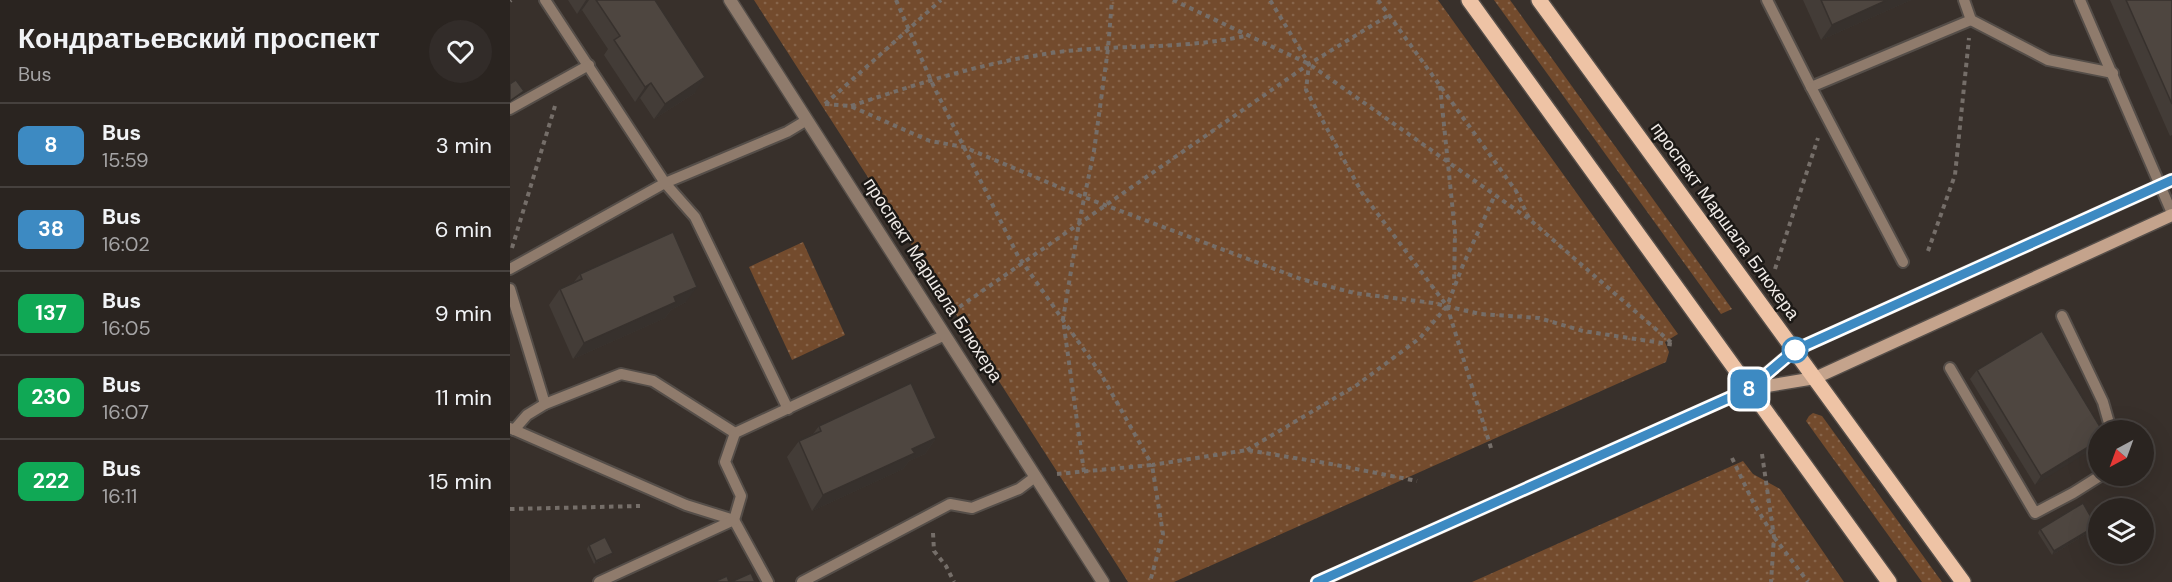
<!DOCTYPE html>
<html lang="en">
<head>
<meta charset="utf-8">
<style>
	:root { --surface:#2a2420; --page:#322c29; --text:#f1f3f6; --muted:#a5a4a5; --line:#46413e }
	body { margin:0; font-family:"DM Sans",sans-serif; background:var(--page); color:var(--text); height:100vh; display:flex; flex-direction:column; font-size:22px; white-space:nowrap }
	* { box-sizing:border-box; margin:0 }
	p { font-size:20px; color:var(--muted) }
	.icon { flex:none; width:33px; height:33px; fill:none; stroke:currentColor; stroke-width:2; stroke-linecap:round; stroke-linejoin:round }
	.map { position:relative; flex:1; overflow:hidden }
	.drawer { display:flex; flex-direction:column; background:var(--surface); width:510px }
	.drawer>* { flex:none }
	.badge { padding:0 12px; border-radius:9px; font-size:21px; line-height:39px }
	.needle { width:39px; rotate:221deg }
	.buttons { position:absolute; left:1578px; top:420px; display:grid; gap:12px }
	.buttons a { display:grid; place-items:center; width:66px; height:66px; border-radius:50%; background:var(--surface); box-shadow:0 6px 24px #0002,0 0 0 2px var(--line); font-size:30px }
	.map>.badge { position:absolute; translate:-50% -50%; box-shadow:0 0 0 3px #fff }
	.round { display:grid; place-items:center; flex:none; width:63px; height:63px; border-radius:32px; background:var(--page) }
	.head { display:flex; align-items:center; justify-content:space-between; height:102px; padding:0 18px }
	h1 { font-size:28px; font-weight:700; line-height:45px }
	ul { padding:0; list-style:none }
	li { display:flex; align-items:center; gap:18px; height:84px; padding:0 18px; border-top:2px solid var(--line) }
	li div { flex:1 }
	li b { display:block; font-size:22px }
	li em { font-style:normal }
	li .badge { min-width:66px; font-weight:700; text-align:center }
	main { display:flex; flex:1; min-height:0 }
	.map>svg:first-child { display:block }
	.grass { fill:url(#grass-dots) }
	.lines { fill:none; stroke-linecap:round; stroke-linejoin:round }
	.lane-casing { stroke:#554e49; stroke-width:14 }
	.street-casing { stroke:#554e49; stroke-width:15 }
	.secondary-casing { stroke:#554e49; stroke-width:15 }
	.primary-casing { stroke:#554e49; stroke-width:18 }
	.path { stroke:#756e69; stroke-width:4; stroke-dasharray:4.5 4.5; stroke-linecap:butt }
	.lane { stroke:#8f7b6c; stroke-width:10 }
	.street { stroke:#8f7b6c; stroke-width:12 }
	.secondary { stroke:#c4a38c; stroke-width:12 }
	.primary { stroke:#eec3a5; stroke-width:15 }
	.wall { fill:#433c37 }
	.shaded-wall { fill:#37312d }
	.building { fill:#4e4640; stroke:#37312d; stroke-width:1.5 }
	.line-casing { stroke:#fff; stroke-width:14 }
	.line { stroke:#3d8ac2; stroke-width:9 }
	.stop-dot { fill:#fff; stroke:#3d8ac2; stroke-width:3 }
	.labels { text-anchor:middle; stroke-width:5; stroke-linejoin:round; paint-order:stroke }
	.street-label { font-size:18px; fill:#f0ebe7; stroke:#1c1916 }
</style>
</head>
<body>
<main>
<section class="drawer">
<div class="head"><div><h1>Кондратьевский проспект</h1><p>Bus</p></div><a class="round"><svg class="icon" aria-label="heart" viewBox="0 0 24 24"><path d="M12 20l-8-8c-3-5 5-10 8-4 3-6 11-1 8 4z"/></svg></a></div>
<ul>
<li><span class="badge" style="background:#3d8ac2;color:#fff">8</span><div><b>Bus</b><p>15:59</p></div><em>3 min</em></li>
<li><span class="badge" style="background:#3d8ac2;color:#fff">38</span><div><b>Bus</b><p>16:02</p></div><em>6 min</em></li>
<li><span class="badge" style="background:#10a855;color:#fff">137</span><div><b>Bus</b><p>16:05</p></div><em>9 min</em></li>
<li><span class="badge" style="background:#10a855;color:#fff">230</span><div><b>Bus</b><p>16:07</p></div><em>11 min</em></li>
<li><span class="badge" style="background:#10a855;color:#fff">222</span><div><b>Bus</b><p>16:11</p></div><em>15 min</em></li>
</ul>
</section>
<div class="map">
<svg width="1662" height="582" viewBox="0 0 1662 582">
	<defs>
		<pattern id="grass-dots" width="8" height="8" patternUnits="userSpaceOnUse" patternTransform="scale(1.5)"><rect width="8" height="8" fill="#734b2d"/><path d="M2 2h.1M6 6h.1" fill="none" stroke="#87654b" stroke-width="1.8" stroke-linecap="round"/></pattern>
	</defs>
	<rect width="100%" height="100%" fill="#38302b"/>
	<g class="grass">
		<polygon points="244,0 928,0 1168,334 1155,342 1159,352 1156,362 664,582 618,582"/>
		<polygon points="984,0 1000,0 1222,309 1211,314"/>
		<polygon points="293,242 335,335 282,360 239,267"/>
		<polygon points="1303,413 1312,416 1432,582 1412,582 1296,421 1299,416"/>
		<polygon points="1233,461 1243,474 1270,489 1334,582 962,582"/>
	</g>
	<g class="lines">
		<defs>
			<g id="lane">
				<polyline points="35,0 155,183 185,217 278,409"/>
				<polyline points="1257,0 1301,87 1461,20"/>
				<polyline points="1454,0 1461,20 1538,60 1603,73"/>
				<polyline points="1570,0 1662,213"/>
				<polyline points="1301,87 1393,262"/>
				<polyline points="0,109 79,65"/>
				<polyline points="0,269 155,183 277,132 297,120"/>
				<polyline points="0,289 35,404"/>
				<polyline points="1552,316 1593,402 1601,430"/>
				<polyline points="1440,368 1525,513 1563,493 1590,476"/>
				<polyline points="0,428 176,505 224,520 258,582"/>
				<polyline points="4,430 17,415 35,404 111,374 143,381 225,433"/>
				<polyline points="89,582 224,520 231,496 215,462 225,433 435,335"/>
				<polyline points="292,582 440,504 462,508 509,489 525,477"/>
			</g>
			<polyline id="street" points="220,0 593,582"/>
			<g id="secondary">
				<polyline points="1239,388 1285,350 1662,180"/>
				<polyline points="807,582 1239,389 1305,378 1662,215"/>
			</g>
			<g id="primary">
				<polyline points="959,0 1379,582"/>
				<polyline points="1029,0 1453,582"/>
			</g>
		</defs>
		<use href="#lane" class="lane-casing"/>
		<use href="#street" class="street-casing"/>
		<use href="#secondary" class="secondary-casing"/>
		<use href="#primary" class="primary-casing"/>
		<g class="path">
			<polyline points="386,0 423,85 508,256 591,374 642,465 737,450 821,464 907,481"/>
			<polyline points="663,0 799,64 1019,219 1164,345"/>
			<polyline points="868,0 1006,191 1019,218"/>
			<polyline points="0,1 1,0"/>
			<polyline points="930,86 945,232 944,285"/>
			<polyline points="315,104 340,106 420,141 454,147 563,193 791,279 844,293 923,303 970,314 1029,318 1073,331 1165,345"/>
			<polyline points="315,104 431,0"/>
			<path d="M341,106C404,85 468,64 535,54C602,43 672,51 739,35"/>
			<polyline points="2,248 45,106"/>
			<polyline points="1418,251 1445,175 1459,38"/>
			<polyline points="1265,269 1308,138"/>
			<polyline points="442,312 799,64 879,15"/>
			<polyline points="981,448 937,306 953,265 985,195"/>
			<polyline points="737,450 847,385 910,338 937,306 852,193 796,90 799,64 760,0"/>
			<polyline points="1252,454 1264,537 1261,582"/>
			<polyline points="1222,458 1243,502 1264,537 1298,582"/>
			<polyline points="574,472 553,319 569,223 584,151 598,49 602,0"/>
			<polyline points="547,474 642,465 653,534 640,582"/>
			<polyline points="0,509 130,506"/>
			<polyline points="423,533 424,551 436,566 444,582"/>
		</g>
		<use href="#lane" class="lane"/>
		<use href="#street" class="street"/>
		<use href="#secondary" class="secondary"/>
		<use href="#primary" class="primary"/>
	</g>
	<g class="wall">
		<polygon points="58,0 145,0 185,93 144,119 130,98 125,102 94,55 98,49 72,10 67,14"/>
		<polygon points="1293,0 1401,0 1311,40"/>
		<polygon points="1600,0 1662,0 1662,135 1660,136"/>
		<polygon points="70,274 176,302 161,310 155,318 63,359 39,305 50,289 64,282"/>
		<polygon points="1467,370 1592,430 1525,485 1460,379"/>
		<polygon points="309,426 426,438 415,454 399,461 393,469 302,511 277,457 289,441 303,434"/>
		<polygon points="1530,529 1584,529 1542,555 1528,533"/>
		<polygon points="79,545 101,556 84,564 77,549"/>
	</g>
	<g class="shaded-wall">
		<polygon points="76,0 79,0 72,10 67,14"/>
		<polygon points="1377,0 1401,0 1311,40 1322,25"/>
		<polygon points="195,77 185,93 144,119 155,104"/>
		<polygon points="141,83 130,98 125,102 135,87"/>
		<polygon points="14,91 11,94 0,102 0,101"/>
		<polygon points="187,287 176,302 161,310 155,318 63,359 74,343 164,297"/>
		<polygon points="426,438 415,454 399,461 393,469 302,511 313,495 402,449"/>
		<polygon points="1588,441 1588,446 1525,485 1531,476"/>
		<polygon points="1586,526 1584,529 1542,555 1544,551"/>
		<polygon points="103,553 101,556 84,564 86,561"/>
	</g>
	<g class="building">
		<polygon points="86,0 145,0 195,77 155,104 141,83 135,87 104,40 110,36"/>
		<polygon points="1311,0 1377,0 1322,25"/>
		<polygon points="1616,0 1662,0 1662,104"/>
		<polygon points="6,80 14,91 0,101 0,84"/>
		<polygon points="163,232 187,287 164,297 166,302 74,343 50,289 72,279 70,274"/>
		<polygon points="1532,331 1592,430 1588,430 1588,441 1531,476 1467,370"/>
		<polygon points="401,383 426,438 402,449 405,453 313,495 289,441 311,431 309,426"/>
		<polygon points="1573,503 1586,526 1544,551 1530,529"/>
		<polygon points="95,537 103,553 86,561 79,545"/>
		<polygon points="241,573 245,582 221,582"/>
		<polygon points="217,576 219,582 204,582"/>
	</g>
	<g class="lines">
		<defs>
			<polyline id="line" points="807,582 1239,389 1285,350 1662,180"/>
		</defs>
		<use href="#line" class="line-casing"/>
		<use href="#line" class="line"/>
	</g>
	<circle class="stop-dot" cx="1285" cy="350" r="12"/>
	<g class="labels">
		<g class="street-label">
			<text transform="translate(1215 221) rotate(54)" y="6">проспект Маршала Блюхера</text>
			<text transform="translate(423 280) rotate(57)" y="6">проспект Маршала Блюхера</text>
		</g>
	</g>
</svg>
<div class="buttons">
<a><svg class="needle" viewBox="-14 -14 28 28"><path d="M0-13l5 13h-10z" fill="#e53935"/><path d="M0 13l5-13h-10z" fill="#a5a4a5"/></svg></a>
<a><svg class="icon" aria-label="layers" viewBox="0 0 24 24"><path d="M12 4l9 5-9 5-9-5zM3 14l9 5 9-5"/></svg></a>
</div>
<b class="badge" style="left:1239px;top:389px;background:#3d8ac2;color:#fff">8</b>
</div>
</main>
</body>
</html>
